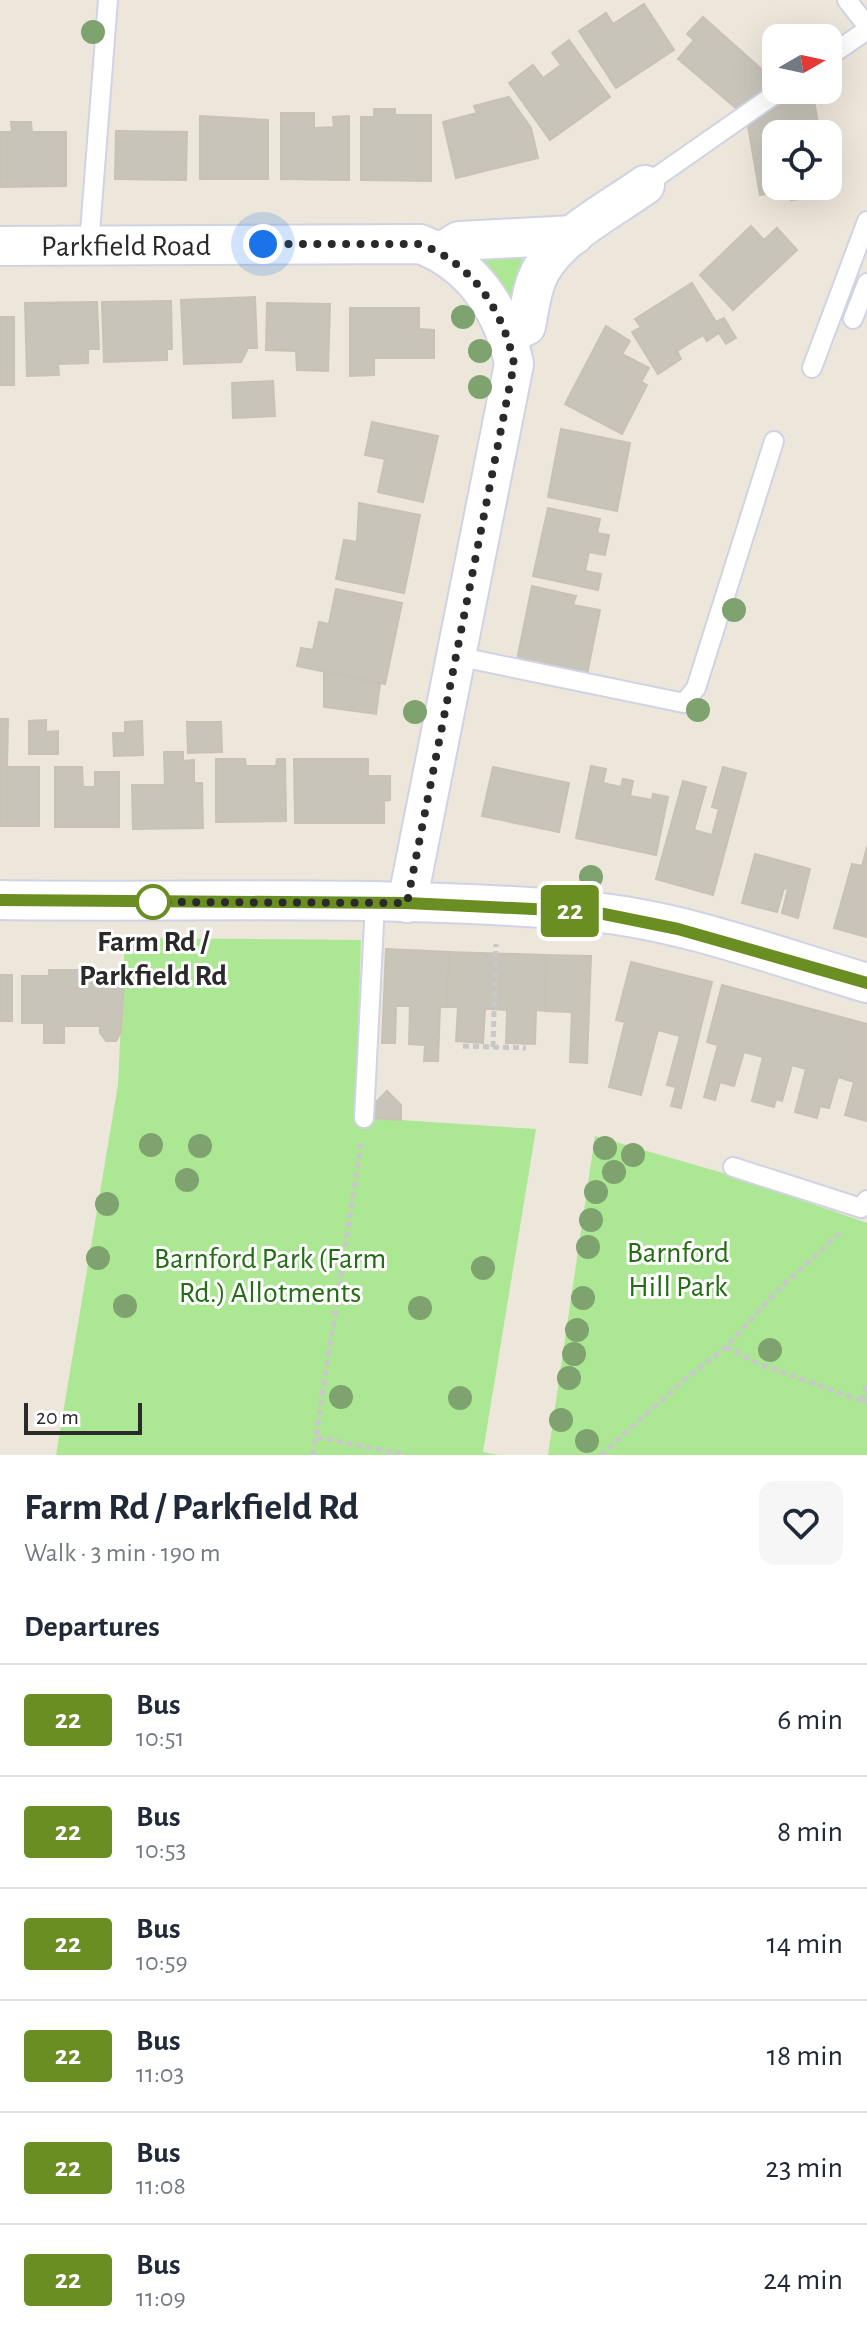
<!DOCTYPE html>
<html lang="en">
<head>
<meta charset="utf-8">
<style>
	:root { --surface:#fff; --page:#f6f6f7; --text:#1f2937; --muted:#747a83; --line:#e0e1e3 }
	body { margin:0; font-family:"Alegreya Sans",sans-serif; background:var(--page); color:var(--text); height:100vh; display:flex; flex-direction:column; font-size:30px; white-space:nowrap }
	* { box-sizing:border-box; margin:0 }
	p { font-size:26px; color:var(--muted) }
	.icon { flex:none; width:44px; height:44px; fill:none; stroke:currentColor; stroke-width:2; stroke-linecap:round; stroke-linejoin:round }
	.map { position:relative; height:1455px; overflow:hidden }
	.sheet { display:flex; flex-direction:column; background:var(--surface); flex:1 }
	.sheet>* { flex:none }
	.badge { padding:0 16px; border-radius:6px; font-size:28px; line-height:52px }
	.needle { width:52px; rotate:81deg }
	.fabs { position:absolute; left:762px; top:24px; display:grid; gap:16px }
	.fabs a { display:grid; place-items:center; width:80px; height:80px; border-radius:16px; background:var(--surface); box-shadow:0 8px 32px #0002; font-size:40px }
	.scale { position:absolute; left:24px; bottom:20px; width:118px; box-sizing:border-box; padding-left:8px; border:4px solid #2a2a2a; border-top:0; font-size:22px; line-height:28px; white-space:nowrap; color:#2a2a2a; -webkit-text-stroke:6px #fff; paint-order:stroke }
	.you { position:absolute; width:40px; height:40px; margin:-20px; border:6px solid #fff; border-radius:50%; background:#1a73e8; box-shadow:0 0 0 12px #1a73e833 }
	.map>.badge { position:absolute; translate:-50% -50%; box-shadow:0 0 0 4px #fff }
	h2 { padding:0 24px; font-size:30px; line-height:72px }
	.round { display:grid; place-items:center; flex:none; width:84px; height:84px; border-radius:16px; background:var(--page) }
	.overview { display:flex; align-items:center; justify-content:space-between; height:136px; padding:0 24px }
	h1 { font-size:38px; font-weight:600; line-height:60px }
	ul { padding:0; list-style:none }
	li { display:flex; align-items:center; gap:24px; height:112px; padding:0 24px; border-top:2px solid var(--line) }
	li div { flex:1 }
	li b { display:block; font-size:30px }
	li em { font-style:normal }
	li .badge { min-width:88px; font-weight:700; text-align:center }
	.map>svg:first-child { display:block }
	.green { fill:#ace893 }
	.building { fill:#c8c4ba; stroke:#c9c2b4; stroke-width:2 }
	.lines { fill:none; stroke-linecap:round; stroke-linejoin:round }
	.lane-casing { stroke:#d0d3e4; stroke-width:22 }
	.street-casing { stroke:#d0d3e4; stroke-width:42 }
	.path { stroke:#c8c8c8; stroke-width:5; stroke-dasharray:6 4; stroke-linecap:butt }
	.lane { stroke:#fff; stroke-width:18 }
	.street { stroke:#fff; stroke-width:38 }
	.tree { fill:#7ea36e }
	.line-casing { stroke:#fff; stroke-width:18 }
	.line { stroke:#6b8e23; stroke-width:12 }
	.walk { stroke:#2a2a2a; stroke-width:8; stroke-dasharray:0 14.4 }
	.stop-dot { fill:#fff; stroke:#6b8e23; stroke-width:4 }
	.labels { text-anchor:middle; stroke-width:6; stroke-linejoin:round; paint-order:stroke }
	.street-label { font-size:30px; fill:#2a2a2a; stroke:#fff }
	.stop-label { font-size:30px; font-weight:bold; fill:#2a2a2a; stroke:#fff }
	.park-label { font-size:30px; fill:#236d14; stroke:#fff }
</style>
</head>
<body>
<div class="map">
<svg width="867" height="1455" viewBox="0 0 867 1455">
	<rect width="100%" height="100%" fill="#ede6db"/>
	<g class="green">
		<polygon points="520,255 525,265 513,305 474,257"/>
		<polygon points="125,938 361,940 355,1117 536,1129 483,1452 498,1455 56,1455 118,1085"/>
		<polygon points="595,1136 723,1173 867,1223 867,1455 548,1455"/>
	</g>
	<g class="building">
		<polygon points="644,4 674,50 616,88 579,31 606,13 613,24"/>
		<polygon points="703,17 776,82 737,109 678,59 694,40 687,34"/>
		<polygon points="569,40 610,97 550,140 509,83 533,65 543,78 561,65 552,53"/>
		<polygon points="803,90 812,90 820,134 776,134 776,186 808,186 810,197 791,200 789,190 760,195 748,126"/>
		<polygon points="509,97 531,128 538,158 456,178 443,122 477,113 474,106"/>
		<polygon points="374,109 395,109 395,115 431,115 431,181 361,180 361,117 374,117"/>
		<polygon points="281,113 314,113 314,128 334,127 333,117 349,116 349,180 281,179"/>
		<polygon points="200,116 268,120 268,179 200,179"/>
		<polygon points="11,122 31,122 32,132 66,132 66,186 0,187 0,132 12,132"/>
		<polygon points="116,131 187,132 186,180 115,179"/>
		<polygon points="751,226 764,240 777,228 797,250 733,310 700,275"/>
		<polygon points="692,283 716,322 724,318 736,338 726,344 719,333 707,341 703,335 677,351 681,359 658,374 632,332 641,327 635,319"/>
		<polygon points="255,297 257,348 248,348 241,362 184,364 181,300"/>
		<polygon points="171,301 172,349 167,349 167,360 104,362 102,302"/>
		<polygon points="97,302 99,349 88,349 88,363 58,364 59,375 27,376 25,303"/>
		<polygon points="267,303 330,304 328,371 297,370 296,351 266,350"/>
		<polygon points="350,308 419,308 419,329 434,330 434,358 374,358 374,375 350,376"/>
		<rect x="0" y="317" width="14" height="68"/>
		<polygon points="606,326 630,341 622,354 649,368 641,382 647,385 622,434 565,404"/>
		<polygon points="273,381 275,416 233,418 232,383"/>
		<polygon points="372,422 438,436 423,502 378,492 385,459 365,455"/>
		<polygon points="561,429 630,443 617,511 548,497"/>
		<polygon points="359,503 420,515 404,593 336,579 344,540 357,542"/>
		<polygon points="548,508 600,519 597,533 609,535 605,555 589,552 585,571 601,574 598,590 533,576"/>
		<polygon points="532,586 576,596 573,605 600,610 587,674 517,660"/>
		<polygon points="336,589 402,603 385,684 297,666 301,648 313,650 319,622 329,624"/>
		<polygon points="324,671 380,684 376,714 324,707"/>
		<polygon points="0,719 8,719 7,767 39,767 39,826 0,826"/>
		<polygon points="46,720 46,732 58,731 58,754 29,754 29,721"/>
		<polygon points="142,721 143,755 114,756 113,733 125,733 125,722"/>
		<polygon points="187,722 221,722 222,752 188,753"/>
		<polygon points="164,752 183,752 183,761 194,760 194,783 202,783 203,828 133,829 132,785 165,785"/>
		<polygon points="216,759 245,759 246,766 276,766 277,759 285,759 286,821 216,822"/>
		<polygon points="294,759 368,759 368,776 390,776 390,800 384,801 384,823 295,823"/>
		<polygon points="591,766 606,769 603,783 621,787 623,779 633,781 630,796 652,800 653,794 668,797 656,855 576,838"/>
		<polygon points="55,767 82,767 83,787 95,787 95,772 119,772 119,827 55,827"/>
		<polygon points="493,767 569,783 559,832 482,816"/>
		<polygon points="723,767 746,773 713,895 656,879 683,781 706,787 694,830 712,835 719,809 712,807"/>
		<polygon points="867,847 867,937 834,928 852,864 862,866"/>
		<polygon points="755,854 810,869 798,918 782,913 788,889 784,888 777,912 742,903"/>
		<polygon points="386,949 449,952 447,1007 440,1007 438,1061 424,1061 425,1045 409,1044 410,1006 396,1006 395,1043 382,1043"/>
		<polygon points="449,952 546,955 545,1011 536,1010 535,1044 506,1043 507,1010 492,1009 485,1009 483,1043 456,1041 458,1007 447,1007"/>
		<polygon points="546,955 591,956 587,1063 570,1062 572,1012 545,1011"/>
		<polygon points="631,962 712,982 681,1108 671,1106 676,1087 667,1085 680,1036 658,1030 641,1095 609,1087 625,1022 616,1020"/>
		<polygon points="49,970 82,970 82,978 124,979 121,1032 116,1041 106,1041 100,1033 100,1026 64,1026 64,1043 44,1043 44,1023 22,1023 22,976 49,976"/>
		<rect x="0" y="975" width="12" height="46"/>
		<polygon points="722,985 867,1024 867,1121 845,1115 854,1082 838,1077 829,1108 820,1106 817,1118 795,1112 806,1069 792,1065 782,1101 776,1099 774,1107 752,1101 763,1057 744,1052 734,1086 720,1082 715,1100 704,1097 718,1045 707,1042"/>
		<polygon points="387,1091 401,1105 401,1120 375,1118 376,1102"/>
	</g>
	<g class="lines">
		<defs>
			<g id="lane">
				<polyline points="847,0 867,26"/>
				<polyline points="828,57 867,30"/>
				<polyline points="645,185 781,90"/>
				<polyline points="89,245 108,0"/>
				<polyline points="853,319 867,283"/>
				<polyline points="812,368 867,221"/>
				<polyline points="456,656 684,703 696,688 774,441"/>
				<polyline points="364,1118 375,903"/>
				<polyline points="733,1167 861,1208 867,1200"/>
			</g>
			<g id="street">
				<path id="s1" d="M0,246L420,244C472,263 504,311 514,364L407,903"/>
				<polyline points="442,252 459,241 574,235"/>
				<path d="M508,334L526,326C530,307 532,284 543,267C565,232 612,209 645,185"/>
				<path d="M0,900C197,903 396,894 592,912C685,921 778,957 867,983"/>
			</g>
		</defs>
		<use href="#lane" class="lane-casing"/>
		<use href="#street" class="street-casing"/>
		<g class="path">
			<polyline points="463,1046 526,1048"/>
			<polyline points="493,1047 496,944"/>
			<polyline points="726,1347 757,1363 867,1403"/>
			<polyline points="862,1401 867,1384"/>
			<polyline points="317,1437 406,1455"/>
			<polyline points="313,1455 361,1144"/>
			<polyline points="601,1455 684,1380 726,1347 775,1293 840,1233"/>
		</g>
		<use href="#lane" class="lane"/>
		<use href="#street" class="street"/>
	</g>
	<g class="tree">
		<circle cx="93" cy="32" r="12"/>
		<circle cx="463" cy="317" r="12"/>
		<circle cx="480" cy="351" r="12"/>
		<circle cx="480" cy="387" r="12"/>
		<circle cx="734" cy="610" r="12"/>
		<circle cx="698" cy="710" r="12"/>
		<circle cx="415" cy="712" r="12"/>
		<circle cx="591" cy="877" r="12"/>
		<circle cx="151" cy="1145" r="12"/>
		<circle cx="200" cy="1146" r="12"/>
		<circle cx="605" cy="1148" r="12"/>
		<circle cx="633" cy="1155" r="12"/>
		<circle cx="614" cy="1172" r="12"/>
		<circle cx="187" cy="1180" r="12"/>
		<circle cx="596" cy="1192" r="12"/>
		<circle cx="107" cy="1204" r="12"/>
		<circle cx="591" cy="1220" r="12"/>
		<circle cx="588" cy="1247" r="12"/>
		<circle cx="98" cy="1258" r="12"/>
		<circle cx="483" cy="1268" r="12"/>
		<circle cx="583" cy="1298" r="12"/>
		<circle cx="125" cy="1306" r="12"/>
		<circle cx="420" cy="1308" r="12"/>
		<circle cx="577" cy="1330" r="12"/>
		<circle cx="770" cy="1350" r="12"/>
		<circle cx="574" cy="1354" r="12"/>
		<circle cx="569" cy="1378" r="12"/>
		<circle cx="341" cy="1397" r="12"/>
		<circle cx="460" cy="1398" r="12"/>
		<circle cx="561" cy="1420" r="12"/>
		<circle cx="587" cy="1441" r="12"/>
	</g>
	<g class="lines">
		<defs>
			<polyline id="line" points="0,900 407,903 594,912 678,929 867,983"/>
		</defs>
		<use href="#line" class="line-casing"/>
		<use href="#line" class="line"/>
		<path class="walk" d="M153,902L407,903L514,364C504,311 472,263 420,244H263"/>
	</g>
	<circle class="stop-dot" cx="153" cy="902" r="16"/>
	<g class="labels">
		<g class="street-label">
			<text dy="10" stroke="none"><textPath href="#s1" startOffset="126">Parkfield Road</textPath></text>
		</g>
		<g class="stop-label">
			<text x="153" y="951">Farm Rd /<tspan x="153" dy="34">Parkfield Rd</tspan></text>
		</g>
		<g class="park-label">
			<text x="678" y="1262">Barnford<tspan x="678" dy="34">Hill Park</tspan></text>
			<text x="270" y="1268">Barnford Park (Farm<tspan x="270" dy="34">Rd.) Allotments</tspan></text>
		</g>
	</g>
</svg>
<div class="fabs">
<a><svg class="needle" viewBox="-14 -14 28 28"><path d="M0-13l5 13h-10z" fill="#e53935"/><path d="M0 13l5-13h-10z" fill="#747a83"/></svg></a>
<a><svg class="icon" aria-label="locate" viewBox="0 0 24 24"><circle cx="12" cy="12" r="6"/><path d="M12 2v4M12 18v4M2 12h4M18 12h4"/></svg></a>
</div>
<div class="scale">20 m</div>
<div class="you" style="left:263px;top:244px"></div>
<b class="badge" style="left:570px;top:911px;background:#6b8e23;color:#fff">22</b>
</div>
<section class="sheet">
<div class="overview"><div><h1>Farm Rd / Parkfield Rd</h1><p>Walk · 3 min · 190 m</p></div><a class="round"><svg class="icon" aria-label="heart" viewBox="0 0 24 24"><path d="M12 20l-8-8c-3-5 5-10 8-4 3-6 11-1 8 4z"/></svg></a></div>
<h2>Departures</h2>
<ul>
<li><span class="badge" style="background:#6b8e23;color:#fff">22</span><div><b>Bus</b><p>10:51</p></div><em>6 min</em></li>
<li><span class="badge" style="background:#6b8e23;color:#fff">22</span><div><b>Bus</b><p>10:53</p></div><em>8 min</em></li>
<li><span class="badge" style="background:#6b8e23;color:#fff">22</span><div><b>Bus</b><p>10:59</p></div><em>14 min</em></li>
<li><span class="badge" style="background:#6b8e23;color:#fff">22</span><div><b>Bus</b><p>11:03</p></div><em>18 min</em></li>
<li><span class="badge" style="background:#6b8e23;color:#fff">22</span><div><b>Bus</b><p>11:08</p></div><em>23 min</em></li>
<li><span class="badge" style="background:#6b8e23;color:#fff">22</span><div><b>Bus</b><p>11:09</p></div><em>24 min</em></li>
</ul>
</section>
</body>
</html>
